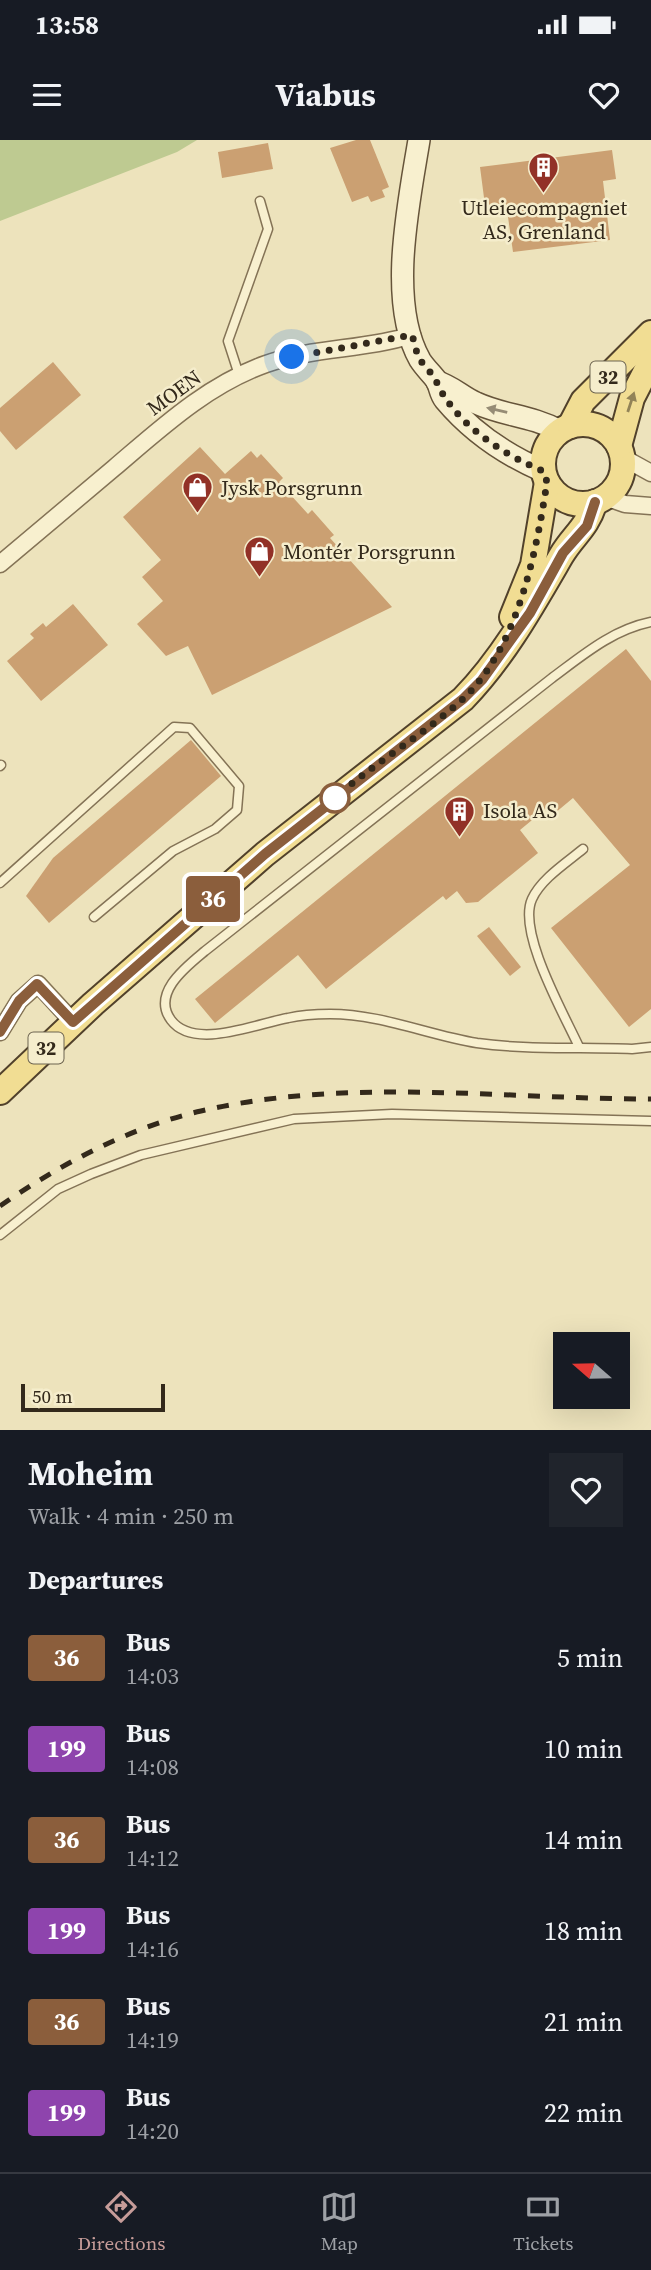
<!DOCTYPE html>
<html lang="en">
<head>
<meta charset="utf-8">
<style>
	:root { --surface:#171b24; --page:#20242c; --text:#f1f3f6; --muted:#9ea1a6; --line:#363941; --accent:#c69c99 }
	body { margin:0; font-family:"Source Serif 4",serif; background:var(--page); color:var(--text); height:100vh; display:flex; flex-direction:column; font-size:26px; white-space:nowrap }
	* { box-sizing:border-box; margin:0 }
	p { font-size:23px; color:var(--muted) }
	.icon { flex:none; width:38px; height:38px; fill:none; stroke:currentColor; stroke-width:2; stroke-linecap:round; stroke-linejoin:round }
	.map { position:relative; height:1290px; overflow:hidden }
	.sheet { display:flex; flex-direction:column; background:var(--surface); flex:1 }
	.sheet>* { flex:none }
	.badge { padding:0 14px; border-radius:5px; font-size:24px; line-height:46px }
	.needle { width:46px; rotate:290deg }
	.tools { position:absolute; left:553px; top:1192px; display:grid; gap:14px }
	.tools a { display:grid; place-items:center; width:77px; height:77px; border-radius:0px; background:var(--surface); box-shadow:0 7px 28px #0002; font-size:35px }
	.scale { position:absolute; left:21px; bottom:18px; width:144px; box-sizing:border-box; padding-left:7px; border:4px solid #33291b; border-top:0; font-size:19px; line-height:24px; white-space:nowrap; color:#33291b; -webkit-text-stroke:5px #f5edcc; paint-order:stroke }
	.you { position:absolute; width:35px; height:35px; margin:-18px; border:5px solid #fff; border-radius:50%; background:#1a73e8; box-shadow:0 0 0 10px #1a73e833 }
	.map>.badge { position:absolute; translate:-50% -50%; box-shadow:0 0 0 4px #fff }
	h2 { padding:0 28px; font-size:26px; line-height:63px }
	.round { display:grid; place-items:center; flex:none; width:74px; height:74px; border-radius:0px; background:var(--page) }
	.overview { display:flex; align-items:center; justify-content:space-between; height:119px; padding:0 28px }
	h1 { font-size:33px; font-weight:700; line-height:52px }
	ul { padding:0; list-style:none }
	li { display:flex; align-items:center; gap:21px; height:91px; padding:0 28px }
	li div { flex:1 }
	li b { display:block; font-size:26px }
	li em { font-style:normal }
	li .badge { min-width:77px; font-weight:700; text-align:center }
	.status { display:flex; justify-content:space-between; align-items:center; height:49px; padding:0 35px; background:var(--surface); direction:ltr }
	.status svg { height:19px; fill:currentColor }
	header { display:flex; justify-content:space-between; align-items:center; height:91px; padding:0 28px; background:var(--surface); font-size:32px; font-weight:700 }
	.menu { display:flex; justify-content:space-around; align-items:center; height:98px; border-top:2px solid var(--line); background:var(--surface); font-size:19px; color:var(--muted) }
	.menu a { display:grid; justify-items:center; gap:4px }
	.menu .active { color:var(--accent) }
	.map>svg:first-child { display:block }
	.green { fill:#beca91 }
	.building { fill:#cba072 }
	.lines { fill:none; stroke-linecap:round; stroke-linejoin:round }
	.lane-casing { stroke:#847356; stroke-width:11 }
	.street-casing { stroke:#847356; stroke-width:19 }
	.secondary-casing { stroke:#66543a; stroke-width:24 }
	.primary-casing { stroke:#51412b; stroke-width:28 }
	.lane { stroke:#f8f0cf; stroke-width:8 }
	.street { stroke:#f8f0cf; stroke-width:16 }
	.secondary { stroke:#f8f0cf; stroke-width:21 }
	.primary { stroke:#f1dd93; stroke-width:24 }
	.rail { stroke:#33291b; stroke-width:5; stroke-dasharray:12 12; stroke-linecap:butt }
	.oneway { fill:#928357 }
	.oneway2 { fill:#968c75 }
	.line-casing { stroke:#fff; stroke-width:16 }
	.line { stroke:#8b5e3c; stroke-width:10 }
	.walk { stroke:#33291b; stroke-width:7; stroke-dasharray:0 12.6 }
	.stop-dot { fill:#fff; stroke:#8b5e3c; stroke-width:3.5 }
	.labels { text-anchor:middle; stroke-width:5; stroke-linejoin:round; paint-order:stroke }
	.shield { fill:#f5edcc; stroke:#6d6450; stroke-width:2 }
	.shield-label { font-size:19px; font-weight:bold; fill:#33291b }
	.poi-label { font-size:21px; fill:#33291b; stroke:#f5edcc; text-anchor:start }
	.street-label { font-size:21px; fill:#33291b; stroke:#f5edcc }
</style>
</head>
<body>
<div class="status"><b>13:58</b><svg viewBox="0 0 49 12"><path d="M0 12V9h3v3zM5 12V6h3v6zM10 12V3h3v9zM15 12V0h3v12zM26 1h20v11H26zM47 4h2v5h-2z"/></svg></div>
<header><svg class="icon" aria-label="menu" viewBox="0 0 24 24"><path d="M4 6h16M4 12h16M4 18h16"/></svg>Viabus<svg class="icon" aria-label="heart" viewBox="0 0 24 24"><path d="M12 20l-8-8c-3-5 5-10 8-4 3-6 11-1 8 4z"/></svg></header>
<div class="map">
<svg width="651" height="1290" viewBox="0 0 651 1290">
	<rect width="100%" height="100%" fill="#ede3bc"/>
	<polygon class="green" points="0,0 197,0 177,12 0,81"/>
	<g class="building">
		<polygon points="356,0 370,0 389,47 382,50 385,57 371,62 368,56 352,62 330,8"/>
		<polygon points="268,3 273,29 222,38 218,12"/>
		<polygon points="612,10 616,39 603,41 610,100 513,112 507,70 486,73 480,27"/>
		<polygon points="53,222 81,255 16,310 0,291 0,268"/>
		<polygon points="200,307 225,334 251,311 257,318 261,314 283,338 279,342 308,374 312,370 334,395 330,398 392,467 212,555 188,506 166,516 137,484 163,461 142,437 161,420 123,377"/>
		<polygon points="73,464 108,505 41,561 7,521 34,498 30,494 43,483 46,487"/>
		<polygon points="626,509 651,541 651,869 629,887 551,788 630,725 573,658 555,673 549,666 520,690 538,713 478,762 466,763 457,751 446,760 443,756 326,849 298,815 215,883 195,859"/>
		<polygon points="191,600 221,636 49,783 26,756 53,718"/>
		<polygon points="489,787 521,827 510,836 477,796"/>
	</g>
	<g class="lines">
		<defs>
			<g id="lane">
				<polyline points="239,235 228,201 268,89 260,61"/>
				<path d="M651,482C612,490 583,515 552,538L205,811C187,826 151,853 171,880C194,911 258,883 288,878C301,875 317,874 330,874C381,874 428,895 477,903C527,910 581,907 632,909L651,907"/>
				<polyline points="0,626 1,625"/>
				<polyline points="0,743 174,587 190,588 239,646 237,670 215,689 173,711 94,777"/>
				<path d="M579,907C564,874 517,792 532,759C541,739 566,723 583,709"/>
				<polyline points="0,1095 58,1049 91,1034 141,1015 294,979 392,974 651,981"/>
			</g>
			<g id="street">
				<polyline points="622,317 651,333"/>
				<polyline points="605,357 625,364 651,366"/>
				<path d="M0,424C38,392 76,360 114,328C161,288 207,245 266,224C313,207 365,210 412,195"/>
				<polyline points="0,892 19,861 38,844 73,882"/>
			</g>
			<g id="secondary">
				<path d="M419,0C409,62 387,162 420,220C425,228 432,234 437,241C440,247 440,254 445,260C471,291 506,315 543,331"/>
				<path d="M437,242C452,246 462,257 476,263C504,276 530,275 560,291"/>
			</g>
			<g id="primary">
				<circle cx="583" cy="324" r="40"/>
				<polyline points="570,286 583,261 651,193"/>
				<polyline points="619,306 632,258 651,221"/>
				<polyline points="512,477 533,425 547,342"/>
				<path d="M0,952L93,864L265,714L463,559C503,518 532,466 561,416C574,394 586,390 595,362"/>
			</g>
		</defs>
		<use href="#lane" class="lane-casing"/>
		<use href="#street" class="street-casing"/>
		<use href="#secondary" class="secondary-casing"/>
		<use href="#primary" class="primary-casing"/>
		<use href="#lane" class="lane"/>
		<use href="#street" class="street"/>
		<use href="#secondary" class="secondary"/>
		<use href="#primary" class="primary"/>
		<path class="rail" d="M0,1066C59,1025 130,987 201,971C347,937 502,959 651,959"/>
	</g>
	<defs><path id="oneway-solid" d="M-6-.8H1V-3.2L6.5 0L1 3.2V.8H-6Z" transform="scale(1.75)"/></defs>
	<use class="oneway" href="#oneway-solid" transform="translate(631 262) rotate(-72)"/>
	<use class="oneway2" href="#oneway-solid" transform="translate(497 270) rotate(-167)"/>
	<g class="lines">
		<defs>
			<polyline id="line" points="0,892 19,861 37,844 73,882 265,714 463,559 482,540 530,473 563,413 587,386 595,362"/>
		</defs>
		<use href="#line" class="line-casing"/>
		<use href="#line" class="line"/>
		<path class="walk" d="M292,217L412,195C415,204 416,214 421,221C426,228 434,235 437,243C456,284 502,314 543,331L547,342C536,414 518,506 464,558C425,594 370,626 335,658"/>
	</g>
	<defs>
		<symbol id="building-pin" viewBox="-11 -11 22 30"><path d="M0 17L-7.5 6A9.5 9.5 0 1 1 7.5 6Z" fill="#923127" stroke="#f5edcc"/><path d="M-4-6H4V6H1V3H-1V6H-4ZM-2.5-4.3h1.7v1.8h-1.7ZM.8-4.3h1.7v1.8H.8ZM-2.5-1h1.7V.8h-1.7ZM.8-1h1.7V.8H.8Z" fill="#fff"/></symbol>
		<symbol id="shop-pin" viewBox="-11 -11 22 30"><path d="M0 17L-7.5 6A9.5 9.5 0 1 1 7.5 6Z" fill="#923127" stroke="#f5edcc"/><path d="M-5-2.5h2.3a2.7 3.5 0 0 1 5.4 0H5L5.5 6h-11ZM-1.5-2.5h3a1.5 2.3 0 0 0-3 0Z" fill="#fff"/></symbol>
	</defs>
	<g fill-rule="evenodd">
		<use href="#building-pin" x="526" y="10" width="35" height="47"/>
		<use href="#shop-pin" x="180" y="330" width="35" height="47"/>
		<use href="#shop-pin" x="242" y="394" width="35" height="47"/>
		<use href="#building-pin" x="442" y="654" width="35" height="47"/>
	</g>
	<circle class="stop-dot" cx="335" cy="658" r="14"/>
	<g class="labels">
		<g class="shield">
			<rect x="590.5" y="221.5" width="35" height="31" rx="5"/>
			<rect x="28.5" y="892.5" width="35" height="31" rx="5"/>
		</g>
		<g class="shield-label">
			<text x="608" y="244">32</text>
			<text x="46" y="915">32</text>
		</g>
		<g class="poi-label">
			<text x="544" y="75" text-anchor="middle">Utleiecompagniet<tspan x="544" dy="24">AS, Grenland</tspan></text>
			<text x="221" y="355">Jysk Porsgrunn</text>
			<text x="283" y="419">Montér Porsgrunn</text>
			<text x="483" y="678">Isola AS</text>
		</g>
		<g class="street-label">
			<text transform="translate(174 253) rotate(-36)" y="7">MOEN</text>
		</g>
	</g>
</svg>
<div class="tools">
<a><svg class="needle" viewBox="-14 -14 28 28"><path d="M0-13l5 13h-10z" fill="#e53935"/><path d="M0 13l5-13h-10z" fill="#9ea1a6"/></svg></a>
</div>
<div class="scale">50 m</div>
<div class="you" style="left:292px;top:217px"></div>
<b class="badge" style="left:213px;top:759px;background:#8b5e3c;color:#fff">36</b>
</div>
<section class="sheet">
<div class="overview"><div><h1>Moheim</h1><p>Walk · 4 min · 250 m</p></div><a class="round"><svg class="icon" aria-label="heart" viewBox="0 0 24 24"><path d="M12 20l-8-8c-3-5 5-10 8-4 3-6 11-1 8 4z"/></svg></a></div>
<h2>Departures</h2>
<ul>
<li><span class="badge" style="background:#8b5e3c;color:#fff">36</span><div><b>Bus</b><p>14:03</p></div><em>5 min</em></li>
<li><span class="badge" style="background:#8e44ad;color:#fff">199</span><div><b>Bus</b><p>14:08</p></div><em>10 min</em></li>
<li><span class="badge" style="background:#8b5e3c;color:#fff">36</span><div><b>Bus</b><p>14:12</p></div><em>14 min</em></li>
<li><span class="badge" style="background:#8e44ad;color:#fff">199</span><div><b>Bus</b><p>14:16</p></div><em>18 min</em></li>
<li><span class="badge" style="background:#8b5e3c;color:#fff">36</span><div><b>Bus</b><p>14:19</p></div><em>21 min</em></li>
<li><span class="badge" style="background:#8e44ad;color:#fff">199</span><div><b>Bus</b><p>14:20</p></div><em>22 min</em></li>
</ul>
</section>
<nav class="menu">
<a class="active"><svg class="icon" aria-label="directions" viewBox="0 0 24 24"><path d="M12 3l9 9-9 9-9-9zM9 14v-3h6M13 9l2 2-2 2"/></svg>Directions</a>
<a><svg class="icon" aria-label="map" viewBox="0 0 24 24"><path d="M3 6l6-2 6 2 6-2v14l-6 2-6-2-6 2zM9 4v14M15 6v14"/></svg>Map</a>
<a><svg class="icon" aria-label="tickets" viewBox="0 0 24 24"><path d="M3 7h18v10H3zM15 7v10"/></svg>Tickets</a>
</nav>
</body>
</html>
